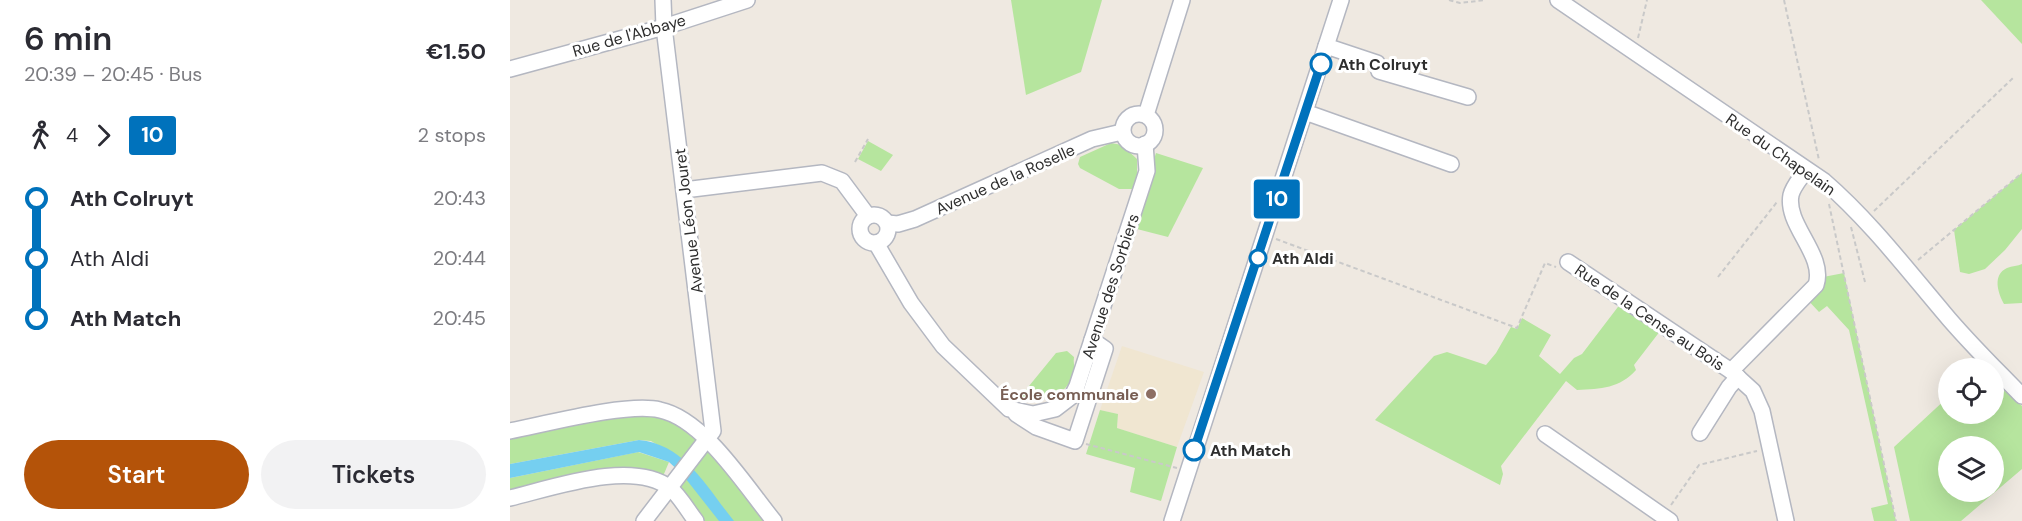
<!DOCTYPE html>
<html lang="en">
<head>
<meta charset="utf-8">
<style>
	:root { --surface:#fff; --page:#f2f2f3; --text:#2b2b33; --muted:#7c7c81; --accent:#b45309 }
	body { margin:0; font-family:"DM Sans",sans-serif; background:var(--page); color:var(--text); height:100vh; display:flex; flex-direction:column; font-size:22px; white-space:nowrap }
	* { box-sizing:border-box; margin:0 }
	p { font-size:20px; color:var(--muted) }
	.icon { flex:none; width:33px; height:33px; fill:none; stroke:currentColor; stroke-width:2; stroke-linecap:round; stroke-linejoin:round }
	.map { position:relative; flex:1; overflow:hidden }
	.drawer { display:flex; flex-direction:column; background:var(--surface); width:510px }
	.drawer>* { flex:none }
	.badge { padding:0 12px; border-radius:4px; font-size:21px; line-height:39px }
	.fabs { position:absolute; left:1428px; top:358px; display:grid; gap:12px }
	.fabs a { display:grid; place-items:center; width:66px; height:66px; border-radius:50%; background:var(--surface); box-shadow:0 6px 24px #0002; font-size:30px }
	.map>.badge { position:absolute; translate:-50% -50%; box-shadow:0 0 0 3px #fff }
	.legs { display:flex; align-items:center; gap:9px; height:66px; padding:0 24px; font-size:20px }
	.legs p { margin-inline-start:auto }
	.head { display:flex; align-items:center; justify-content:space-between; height:102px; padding:0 24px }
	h1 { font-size:33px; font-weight:600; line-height:45px }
	.primary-button { display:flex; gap:12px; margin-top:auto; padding:12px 24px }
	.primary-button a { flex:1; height:69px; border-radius:36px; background:var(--accent); color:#fff; font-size:24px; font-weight:600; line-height:69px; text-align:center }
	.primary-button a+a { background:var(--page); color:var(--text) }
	ul { padding:0 24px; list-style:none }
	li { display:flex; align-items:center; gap:21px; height:60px; font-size:22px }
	li i { display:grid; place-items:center; width:9px; height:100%; margin:0 8px; background:currentColor }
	li i::after { content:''; width:15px; height:15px; margin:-8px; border:4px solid; border-radius:50%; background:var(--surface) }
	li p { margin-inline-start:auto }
	li:first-child i { background:linear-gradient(#0000 50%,currentColor 0) }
	li:last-child i { background:linear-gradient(currentColor 50%,#0000 0) }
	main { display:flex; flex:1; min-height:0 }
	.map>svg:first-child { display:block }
	.education { fill:#f0e6d1 }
	.green { fill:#b6e59e; fill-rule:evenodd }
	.water { fill:#75cff0 }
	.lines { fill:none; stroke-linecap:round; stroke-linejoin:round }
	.minor-casing { stroke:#b4b7c1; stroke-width:18 }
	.path { stroke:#c9c9c9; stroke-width:2; stroke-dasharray:4.5 3; stroke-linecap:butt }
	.minor { stroke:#fff; stroke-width:15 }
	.line-1-casing { stroke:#fff; stroke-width:14 }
	.line-1 { stroke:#0072bc; stroke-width:9 }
	.stop-1-dot { fill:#fff; stroke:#0072bc; stroke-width:3 }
	.education-dot { fill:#8d6e63; stroke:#fff; stroke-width:2 }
	.labels { text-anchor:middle; stroke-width:6; stroke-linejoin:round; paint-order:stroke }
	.street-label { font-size:16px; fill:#2e2e2e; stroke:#fff }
	.stop-label { font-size:16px; font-weight:bold; fill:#2e2e2e; stroke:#fff; text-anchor:start }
	.education-label { font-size:16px; font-weight:bold; fill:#785e54; stroke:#fff; text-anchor:end }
</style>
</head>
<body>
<main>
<section class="drawer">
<div class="head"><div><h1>6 min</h1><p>20:39 – 20:45 · Bus</p></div><b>€1.50</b></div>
<div class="legs"><svg class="icon" aria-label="walk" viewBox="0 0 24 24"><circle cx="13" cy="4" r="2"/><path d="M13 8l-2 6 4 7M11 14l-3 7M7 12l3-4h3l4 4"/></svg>4<svg class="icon" aria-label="forward" viewBox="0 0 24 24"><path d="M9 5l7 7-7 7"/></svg><b class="badge" style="background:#0072bc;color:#fff">10</b><p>2 stops</p></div>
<ul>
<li><i style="color:#0072bc"></i><b>Ath Colruyt</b><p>20:43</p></li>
<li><i style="color:#0072bc"></i><span>Ath Aldi</span><p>20:44</p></li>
<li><i style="color:#0072bc"></i><b>Ath Match</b><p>20:45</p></li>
</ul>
<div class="primary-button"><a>Start</a><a>Tickets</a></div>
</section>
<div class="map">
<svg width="1512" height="521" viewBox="0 0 1512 521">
	<rect width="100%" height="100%" fill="#efe9e1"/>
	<polygon class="education" points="612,346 694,372 667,447 607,428 608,414 590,410"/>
	<g class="green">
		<polygon points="501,0 592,0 571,72 516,95"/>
		<polygon points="1471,0 1512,0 1512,44"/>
		<polygon points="358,141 383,155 371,171 348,159"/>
		<polygon points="601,143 612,145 627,159 627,183 622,189 609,189 570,168 568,164 570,157"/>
		<polygon points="646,153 693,168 658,237 623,228"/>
		<polygon points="1512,173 1512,229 1495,250 1475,269 1459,274 1450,272 1444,230"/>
		<path d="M1512,264V303L1494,304C1488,293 1482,275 1497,268C1502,266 1508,266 1512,264Z"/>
		<polygon points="1334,273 1386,521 1364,521 1361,508 1378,504 1339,330 1317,306 1309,312 1295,297 1308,278"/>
		<path d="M1114,299L1154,326L1124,365L1126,370C1110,388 1091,389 1067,390L1056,381L991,466L993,474L990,485L865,420L924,356L937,352L976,365L986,353L1001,327L1007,329L1012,318L1041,335L1029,356L1050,374L1064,358L1072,354Z"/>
		<path d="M557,351L564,357C563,362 565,367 564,371C559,396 534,401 513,400L510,397L546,353Z"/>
		<path d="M1484,382L1512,406V469L1451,521H1400L1384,447L1438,397V414H1484ZM1438,447H1484V492H1438Z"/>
		<polygon points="129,407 177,423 264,521 186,521 160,488 179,464 141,441 129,440 0,464 0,431"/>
		<polygon points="590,410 608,414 607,428 667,447 651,501 620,492 625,468 576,454"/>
		<polygon points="128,452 159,462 151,481 125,471 0,494 0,478"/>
	</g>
	<path class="water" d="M129,440C175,444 197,488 224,521H209L172,474L159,462L129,452L0,478V464Z"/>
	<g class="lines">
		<defs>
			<g id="minor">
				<path d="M1048,0L1314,181C1359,220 1395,267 1434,313C1458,342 1486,369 1512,396"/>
				<polyline points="816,46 867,63 869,71 958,97"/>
				<polyline points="0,69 154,27 237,0"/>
				<polyline points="795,112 941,164"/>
				<circle cx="629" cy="130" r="16"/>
				<polyline points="636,115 672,0"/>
				<polyline points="174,190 312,173 332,181 358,216"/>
				<circle cx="364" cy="229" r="14"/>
				<polyline points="377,223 388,224 405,219 582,139 612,132"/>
				<polyline points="366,243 401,303 433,346 499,409 523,414 545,409 562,396 567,386 637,171 635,144"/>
				<polyline points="1058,262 1221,371"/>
				<polyline points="506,414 526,427 565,441 595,349 582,340"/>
				<path d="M0,431C36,424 118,402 150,410C194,419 236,487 264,521"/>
				<polyline points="1190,433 1219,387 1228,377"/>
				<polyline points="1035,434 1160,521"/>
				<path d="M0,498C42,488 122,459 160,488C170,496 178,511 186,521"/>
				<polyline points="134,521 203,431 154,27 153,0"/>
				<polyline points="662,521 831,0"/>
				<path d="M1276,521L1252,411L1243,391L1221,371L1306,285C1316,255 1275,225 1281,195C1283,186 1291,178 1296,170"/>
			</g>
		</defs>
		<use href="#minor" class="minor-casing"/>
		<g class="path">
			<polyline points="939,0 950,3 975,0"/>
			<polyline points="1274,0 1309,160"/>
			<polyline points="1128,38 1137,0"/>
			<polyline points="345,162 358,139"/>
			<polyline points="1319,204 1386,521"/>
			<polyline points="1364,211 1503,78"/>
			<polyline points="1341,227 1355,282"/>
			<polyline points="766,239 1007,328 1035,263 1046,267"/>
			<polyline points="1408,260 1512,173"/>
			<polyline points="1208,277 1267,202"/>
			<polyline points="576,444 667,468"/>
			<polyline points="1161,505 1189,465 1247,451"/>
		</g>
		<use href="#minor" class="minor"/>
	</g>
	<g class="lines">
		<defs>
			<polyline id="line-1" points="684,450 811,64"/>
		</defs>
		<use href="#line-1" class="line-1-casing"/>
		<use href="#line-1" class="line-1"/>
	</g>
	<g class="stop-1-dot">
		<circle cx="811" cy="64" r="10"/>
		<circle cx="748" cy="258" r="8"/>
		<circle cx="684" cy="450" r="10"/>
	</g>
	<circle class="education-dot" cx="641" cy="394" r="6"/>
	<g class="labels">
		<g class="street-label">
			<text transform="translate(119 35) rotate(-16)" y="6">Rue de l'Abbaye</text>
			<text transform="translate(1271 154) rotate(35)" y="6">Rue du Chapelain</text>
			<text transform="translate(495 179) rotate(-24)" y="6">Avenue de la Roselle</text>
			<text transform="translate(178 221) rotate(-97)" y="6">Avenue Léon Jouret</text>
			<text transform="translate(600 286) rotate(-72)" y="6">Avenue des Sorbiers</text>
			<text transform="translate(1140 317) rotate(34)" y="6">Rue de la Cense au Bois</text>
		</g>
		<g class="stop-label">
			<text x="828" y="70">Ath Colruyt</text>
			<text x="762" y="264">Ath Aldi</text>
			<text x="700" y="456">Ath Match</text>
		</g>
		<g class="education-label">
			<text x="629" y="400">École communale</text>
		</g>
	</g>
</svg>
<div class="fabs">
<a><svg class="icon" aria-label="locate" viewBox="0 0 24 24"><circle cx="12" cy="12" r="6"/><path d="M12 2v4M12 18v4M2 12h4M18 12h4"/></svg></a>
<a><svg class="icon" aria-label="layers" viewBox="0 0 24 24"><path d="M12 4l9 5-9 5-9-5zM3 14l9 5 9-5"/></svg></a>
</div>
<b class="badge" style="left:767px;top:199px;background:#0072bc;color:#fff">10</b>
</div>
</main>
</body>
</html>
